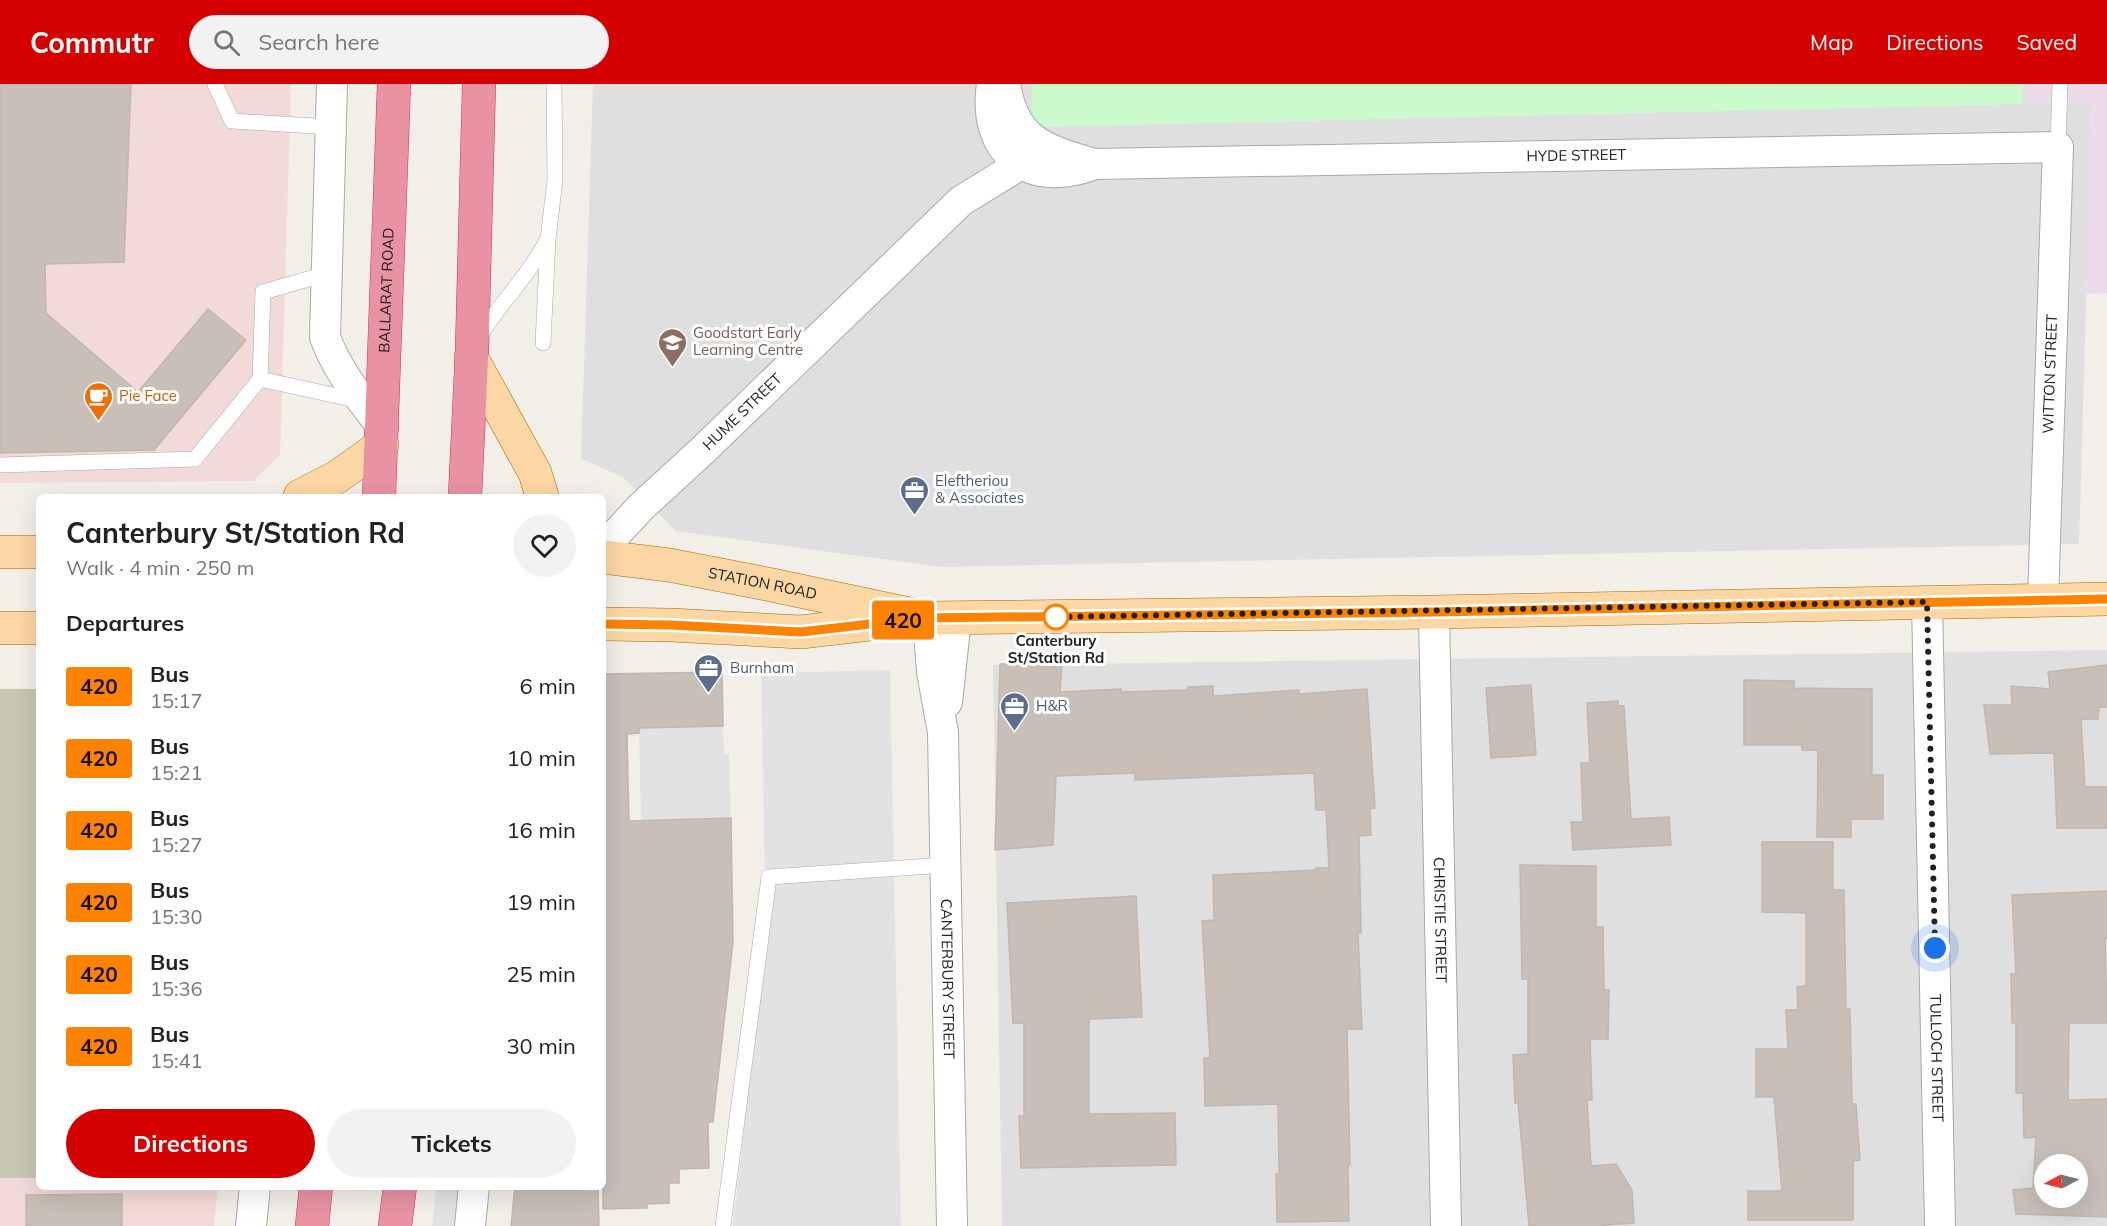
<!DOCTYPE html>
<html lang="en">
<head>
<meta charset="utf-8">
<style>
	:root { --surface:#fff; --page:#f2f2f2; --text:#222; --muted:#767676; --accent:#d40000 }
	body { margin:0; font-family:Mulish,sans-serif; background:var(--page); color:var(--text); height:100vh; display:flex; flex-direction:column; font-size:22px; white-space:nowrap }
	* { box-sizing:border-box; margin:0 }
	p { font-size:20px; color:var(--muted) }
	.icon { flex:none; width:33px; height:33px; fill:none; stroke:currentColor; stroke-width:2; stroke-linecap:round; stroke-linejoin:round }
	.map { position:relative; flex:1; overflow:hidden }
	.sheet { position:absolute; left:36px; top:410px; width:570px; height:696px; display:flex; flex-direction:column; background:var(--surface); border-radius:9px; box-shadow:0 6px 24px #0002 }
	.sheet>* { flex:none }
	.badge { padding:0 12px; border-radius:4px; font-size:21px; line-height:39px }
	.needle { width:39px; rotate:263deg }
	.buttons { position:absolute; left:2034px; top:1070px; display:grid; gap:12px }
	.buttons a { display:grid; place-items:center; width:54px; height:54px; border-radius:50%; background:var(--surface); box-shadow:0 6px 24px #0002; font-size:30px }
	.you { position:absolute; width:30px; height:30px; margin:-15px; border:4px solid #fff; border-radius:50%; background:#1a73e8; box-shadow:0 0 0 9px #1a73e833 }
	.map>.badge { position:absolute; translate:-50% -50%; box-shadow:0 0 0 3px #fff }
	h2 { padding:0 30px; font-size:22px; line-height:54px }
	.round { display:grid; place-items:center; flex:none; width:63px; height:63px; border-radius:32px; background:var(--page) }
	.summary { display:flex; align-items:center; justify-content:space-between; height:102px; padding:0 30px }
	h1 { font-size:28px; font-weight:700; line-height:45px }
	.button { display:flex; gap:12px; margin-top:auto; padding:12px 30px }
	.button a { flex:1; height:69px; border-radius:36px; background:var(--accent); color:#fff; font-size:24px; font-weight:700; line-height:69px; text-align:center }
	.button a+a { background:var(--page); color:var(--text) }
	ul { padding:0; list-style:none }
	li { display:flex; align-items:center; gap:18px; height:72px; padding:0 30px }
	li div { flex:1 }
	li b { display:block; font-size:22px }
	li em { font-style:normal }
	li .badge { min-width:66px; font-weight:700; text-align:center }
	header { display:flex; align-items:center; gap:36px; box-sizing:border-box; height:84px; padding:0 30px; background:var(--accent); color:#fff }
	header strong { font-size:28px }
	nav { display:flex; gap:33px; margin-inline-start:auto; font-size:21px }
	.search { width:420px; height:54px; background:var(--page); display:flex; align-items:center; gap:15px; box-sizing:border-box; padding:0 21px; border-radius:33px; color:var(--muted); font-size:22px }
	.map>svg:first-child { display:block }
	.residential { fill:#e0dfdf; fill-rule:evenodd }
	.commercial { fill:#f2dad9 }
	.industrial { fill:#ebdbe8 }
	.construction { fill:#c7c7b4 }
	.park { fill:#c8facc }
	.parking { fill:#e2e2e2 }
	.building { fill:#c7bfb8; stroke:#c4b6ab; stroke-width:1.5; fill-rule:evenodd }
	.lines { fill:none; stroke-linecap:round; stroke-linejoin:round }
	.lane-casing { stroke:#a9a9a9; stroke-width:16 }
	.street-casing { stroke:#a9a9a9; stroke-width:32 }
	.primary-casing { stroke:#a06b00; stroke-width:34 }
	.highway-casing { stroke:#dc2a67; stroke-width:34 }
	.lane { stroke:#fff; stroke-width:15 }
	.street { stroke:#fff; stroke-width:30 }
	.primary { stroke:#fcd6a4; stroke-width:33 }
	.highway { stroke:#e892a2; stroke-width:33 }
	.line-casing { stroke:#fff; stroke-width:14 }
	.line { stroke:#ff8200; stroke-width:9 }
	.walk { stroke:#222; stroke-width:6; stroke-dasharray:0 10.8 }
	.stop-dot { fill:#fff; stroke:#ff8200; stroke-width:3 }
	.labels { text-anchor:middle; stroke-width:6; stroke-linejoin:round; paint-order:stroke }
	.street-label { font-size:15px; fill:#222; stroke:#fff }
	.education-label { font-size:15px; fill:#785e54; stroke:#fff; text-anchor:start }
	.food-label { font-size:15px; fill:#c56008; stroke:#fff; text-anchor:start }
	.service-label { font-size:15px; fill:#4e5e75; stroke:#fff; text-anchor:start }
	.stop-label { font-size:15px; font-weight:bold; fill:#222; stroke:#fff }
</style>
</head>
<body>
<header>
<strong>Commutr</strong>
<div class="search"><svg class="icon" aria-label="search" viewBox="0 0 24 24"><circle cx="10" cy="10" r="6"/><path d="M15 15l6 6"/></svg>Search here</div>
<nav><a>Map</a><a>Directions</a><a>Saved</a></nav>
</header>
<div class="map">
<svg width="2107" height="1142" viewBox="0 0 2107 1142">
	<rect width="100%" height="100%" fill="#f2efe9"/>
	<g class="residential">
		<polygon points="593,0 1033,0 1032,43 2092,18 2079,460 941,483 676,447 623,393 581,375"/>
		<path d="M2107,566V1142H1002L993,581ZM2044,1080H2078V1113H2044Z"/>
	</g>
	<g class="commercial">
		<polygon points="0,0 291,0 280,371 253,397 0,399"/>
		<polygon points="0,1094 39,1094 39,1102 218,1103 214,1142 0,1142"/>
	</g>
	<polygon class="industrial" points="2023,0 2107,0 2107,209 2086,210 2092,19 2023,20"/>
	<rect class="construction" x="0" y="605" width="39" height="489"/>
	<polygon class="park" points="1033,0 2023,0 2023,20 1031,43"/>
	<g class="parking">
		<polygon points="890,586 901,1142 733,1142 766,847 761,589"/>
		<polygon points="723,642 724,670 729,670 731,734 641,736 639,644"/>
		<polygon points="436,1103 474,1103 470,1142 432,1142"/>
	</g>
	<g class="building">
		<polygon points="0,0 131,0 124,178 45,180 46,229 138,308 208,225 246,256 154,366 0,369"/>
		<polygon points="1062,579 1060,608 1121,605 1121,608 1188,606 1188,603 1213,602 1213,612 1299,606 1299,610 1367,605 1375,724 1370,725 1371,751 1359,752 1361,849 1358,849 1362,945 1347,945 1350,1081 1348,1081 1349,1137 1277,1138 1276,1090 1279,1090 1278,1020 1205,1022 1204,974 1210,974 1202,837 1214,836 1213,791 1316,786 1316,784 1329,784 1326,726 1316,726 1314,689 1135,696 1135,689 1056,692 1053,761 995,766 1000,580"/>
		<polygon points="2107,581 2107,623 2099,623 2098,635 2081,635 2085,703 2107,703 2107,744 2057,744 2054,669 1990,670 1984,621 2012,621 2011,602 2050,605 2048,588"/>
		<polygon points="722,588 723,642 639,644 639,649 627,650 629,737 731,734 733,858 713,1038 708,1038 709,1084 679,1085 679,1099 669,1099 669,1119 647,1120 647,1124 603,1125 603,590"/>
		<polygon points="1744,596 1794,597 1794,604 1872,605 1872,691 1883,691 1883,735 1851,735 1851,753 1817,753 1818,666 1802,666 1802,661 1744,661"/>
		<polygon points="1531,601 1536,671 1491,674 1486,604"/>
		<polygon points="1618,617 1618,622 1624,622 1631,735 1669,733 1671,761 1573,766 1571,738 1583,738 1581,679 1590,679 1587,619"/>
		<polygon points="1762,758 1833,758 1833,806 1844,806 1846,925 1850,925 1852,1020 1856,1020 1860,1076 1853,1077 1853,1136 1748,1136 1748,1107 1782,1107 1774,1013 1756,1013 1756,965 1788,965 1786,926 1798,926 1797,903 1806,902 1806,829 1762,828"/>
		<polygon points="1520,781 1596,782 1596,843 1603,843 1604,906 1609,906 1608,955 1590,955 1592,1016 1587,1016 1591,1082 1616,1080 1632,1106 1634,1139 1595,1142 1529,1142 1518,1019 1515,1019 1513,971 1528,970 1528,895 1522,895"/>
		<path d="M2107,807V854L2105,855L2107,939H2069L2068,1016L2107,1015V1133L2016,1130L2013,1106L2033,1104L2036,1053L2024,1054L2023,1009H2016V939H2012L2011,890H2016L2012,811ZM2044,1080H2078V1113H2044Z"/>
		<polygon points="1136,812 1142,933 1089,935 1089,1030 1175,1029 1176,1081 1021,1084 1019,1032 1024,1032 1024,939 1013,939 1007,819"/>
		<polygon points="515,1102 598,1102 599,1142 511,1142"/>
		<polygon points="122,1110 122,1142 26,1142 26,1111"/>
	</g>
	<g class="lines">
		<defs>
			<g id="lane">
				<polyline points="215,0 232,37 331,43"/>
				<polyline points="2058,63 2060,0"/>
				<path d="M479,253C499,220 528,193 546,158"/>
				<polyline points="543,259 548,155 555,96 554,0"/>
				<polyline points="260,295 263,208 326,190"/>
				<polyline points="0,381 195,375 260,295 360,317"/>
				<polyline points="723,1142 769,793 946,781"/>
			</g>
			<g id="street">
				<path d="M332,0L325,253C337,287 361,315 383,344"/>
				<path d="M992,0C982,67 1027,105 1092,81"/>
				<path id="s1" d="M1005,0C1014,58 1045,65 1094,80L2058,63L2043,516"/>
				<path id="s2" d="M603,464L641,423L702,367L961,117L1021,80L1027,50"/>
				<path id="s3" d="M1927,518L1940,1142"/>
				<path id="s4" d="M1434,528L1446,1142"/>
				<path id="s5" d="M928,534L932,588L943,648L952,1142"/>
				<polyline points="947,618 956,535"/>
				<polyline points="251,1142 255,1102"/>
				<polyline points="470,1142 474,1102"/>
			</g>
			<g id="primary">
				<polyline points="471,273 535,389 542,412"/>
				<polyline points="300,412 337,393 382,361"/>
				<polyline points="0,468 39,468"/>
				<path id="s6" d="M603,473L669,481L767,500L928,534L1434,528L2107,515"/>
				<polyline points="603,540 671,541 801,548 895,537"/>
				<polyline points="0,544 39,544"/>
			</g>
			<g id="highway">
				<path id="s7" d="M379,412L394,0"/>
				<polyline points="465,412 472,265 479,0"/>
				<polyline points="312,1142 316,1102"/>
				<polyline points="395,1142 400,1102"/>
			</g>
		</defs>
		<use href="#lane" class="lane-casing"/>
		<use href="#street" class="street-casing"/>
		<use href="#primary" class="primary-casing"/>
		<use href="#highway" class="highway-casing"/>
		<use href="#lane" class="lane"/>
		<use href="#street" class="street"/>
		<use href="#primary" class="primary"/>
		<use href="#highway" class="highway"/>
	</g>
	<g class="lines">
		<defs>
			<polyline id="line" points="603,540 671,541 801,548 921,534 1434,528 2107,515"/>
		</defs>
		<use href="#line" class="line-casing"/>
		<use href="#line" class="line"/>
		<polyline class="walk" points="1056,533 1052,533 1927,518 1935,864"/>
	</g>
	<defs>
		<symbol id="school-pin" viewBox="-11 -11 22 30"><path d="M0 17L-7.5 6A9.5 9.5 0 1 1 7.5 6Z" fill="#8d6e63" stroke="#fff"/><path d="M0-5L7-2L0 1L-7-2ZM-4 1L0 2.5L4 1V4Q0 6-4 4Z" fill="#fff"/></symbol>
		<symbol id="cafe-pin" viewBox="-11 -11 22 30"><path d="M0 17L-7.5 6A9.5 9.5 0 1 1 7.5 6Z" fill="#e8710a" stroke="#fff"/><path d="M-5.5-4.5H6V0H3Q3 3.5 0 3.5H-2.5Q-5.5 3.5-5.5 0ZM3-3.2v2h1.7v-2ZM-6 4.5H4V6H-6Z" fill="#fff"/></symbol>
		<symbol id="office-pin" viewBox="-11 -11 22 30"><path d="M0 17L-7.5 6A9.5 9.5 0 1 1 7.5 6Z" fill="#5c6f8a" stroke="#fff"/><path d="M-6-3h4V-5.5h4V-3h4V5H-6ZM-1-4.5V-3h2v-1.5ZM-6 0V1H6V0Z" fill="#fff"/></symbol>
	</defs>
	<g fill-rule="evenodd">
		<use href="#school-pin" x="656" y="242" width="33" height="45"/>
		<use href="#cafe-pin" x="82" y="296" width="33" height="45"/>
		<use href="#office-pin" x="898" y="390" width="33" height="45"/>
		<use href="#office-pin" x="692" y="568" width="33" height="45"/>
		<use href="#office-pin" x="998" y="606" width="33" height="45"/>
	</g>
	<circle class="stop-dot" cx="1056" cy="533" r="12"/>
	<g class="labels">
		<g class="street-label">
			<text dy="5" stroke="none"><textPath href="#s1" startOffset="612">HYDE STREET</textPath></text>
			<text dy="5" stroke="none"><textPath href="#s7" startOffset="206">BALLARAT ROAD</textPath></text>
			<text transform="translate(2050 290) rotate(-88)" y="5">WITTON STREET</text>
			<text dy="5" stroke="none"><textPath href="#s2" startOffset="195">HUME STREET</textPath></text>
			<text dy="5" stroke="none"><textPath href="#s6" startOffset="162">STATION ROAD</textPath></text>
			<text dy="5" stroke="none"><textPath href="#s4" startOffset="308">CHRISTIE STREET</textPath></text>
			<text dy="5" stroke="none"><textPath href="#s5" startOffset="362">CANTERBURY STREET</textPath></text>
			<text dy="5" stroke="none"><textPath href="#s3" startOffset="456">TULLOCH STREET</textPath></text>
		</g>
		<g class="education-label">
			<text x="693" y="254">Goodstart Early<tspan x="693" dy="17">Learning Centre</tspan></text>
		</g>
		<g class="food-label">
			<text x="119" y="317">Pie Face</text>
		</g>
		<g class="service-label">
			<text x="935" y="402">Eleftheriou<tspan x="935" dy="17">&amp; Associates</tspan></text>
			<text x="730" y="589">Burnham</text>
			<text x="1036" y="627">H&amp;R</text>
		</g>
		<g class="stop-label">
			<text x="1056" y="562">Canterbury<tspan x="1056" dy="17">St/Station Rd</tspan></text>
		</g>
	</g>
</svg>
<div class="buttons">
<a><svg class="needle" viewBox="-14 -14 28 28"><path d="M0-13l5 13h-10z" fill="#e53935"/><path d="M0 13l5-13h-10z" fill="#767676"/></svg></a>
</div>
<div class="you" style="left:1935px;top:864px"></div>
<b class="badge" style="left:903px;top:536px;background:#ff8200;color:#111">420</b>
<section class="sheet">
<div class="summary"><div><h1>Canterbury St/Station Rd</h1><p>Walk · 4 min · 250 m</p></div><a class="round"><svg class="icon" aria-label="heart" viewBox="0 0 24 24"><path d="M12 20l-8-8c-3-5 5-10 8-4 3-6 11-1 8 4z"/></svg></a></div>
<h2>Departures</h2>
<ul>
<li><span class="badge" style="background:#ff8200;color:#111">420</span><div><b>Bus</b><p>15:17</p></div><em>6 min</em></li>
<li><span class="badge" style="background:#ff8200;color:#111">420</span><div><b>Bus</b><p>15:21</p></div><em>10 min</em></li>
<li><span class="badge" style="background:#ff8200;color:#111">420</span><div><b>Bus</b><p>15:27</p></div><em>16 min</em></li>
<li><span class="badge" style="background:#ff8200;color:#111">420</span><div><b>Bus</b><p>15:30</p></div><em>19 min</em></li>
<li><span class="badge" style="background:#ff8200;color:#111">420</span><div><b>Bus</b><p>15:36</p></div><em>25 min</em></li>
<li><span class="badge" style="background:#ff8200;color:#111">420</span><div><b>Bus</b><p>15:41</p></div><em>30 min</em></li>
</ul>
<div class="button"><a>Directions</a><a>Tickets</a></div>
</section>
</div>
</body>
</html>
